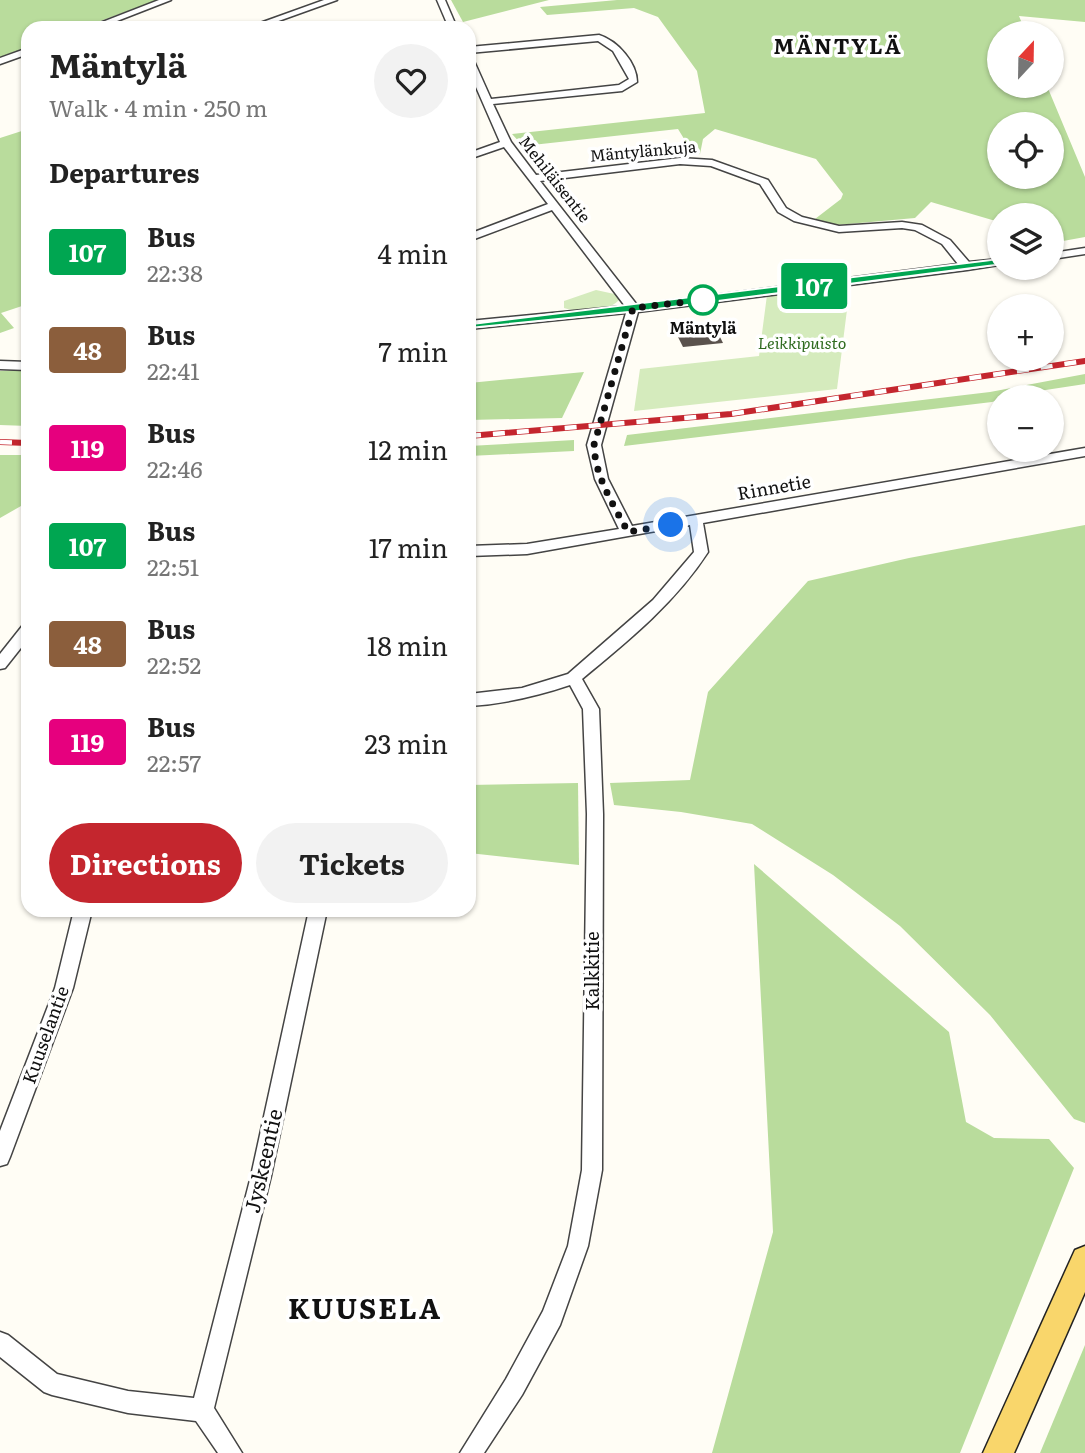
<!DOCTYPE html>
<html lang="en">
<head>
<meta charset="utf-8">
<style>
	:root { --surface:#fff; --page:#f2f2f2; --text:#222; --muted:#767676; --accent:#c4262e }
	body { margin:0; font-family:Literata,serif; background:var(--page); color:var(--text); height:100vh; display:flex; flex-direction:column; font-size:26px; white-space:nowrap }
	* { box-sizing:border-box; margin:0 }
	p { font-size:23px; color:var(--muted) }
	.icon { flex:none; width:38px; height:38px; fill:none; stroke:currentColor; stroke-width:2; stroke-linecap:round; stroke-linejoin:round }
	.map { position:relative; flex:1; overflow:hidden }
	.side { position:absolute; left:21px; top:21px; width:455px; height:896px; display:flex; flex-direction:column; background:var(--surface); border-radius:21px; box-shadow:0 2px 5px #0004 }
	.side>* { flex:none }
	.badge { padding:0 14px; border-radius:5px; font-size:24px; line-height:46px }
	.needle { width:46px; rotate:22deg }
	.fabs { position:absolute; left:987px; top:21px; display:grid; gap:14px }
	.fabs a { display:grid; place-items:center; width:77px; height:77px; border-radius:50%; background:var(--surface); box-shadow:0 2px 5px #0004; font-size:35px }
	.you { position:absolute; width:35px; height:35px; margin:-18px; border:5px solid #fff; border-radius:50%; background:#1a73e8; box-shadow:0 0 0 10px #1a73e833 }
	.map>.badge { position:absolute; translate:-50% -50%; box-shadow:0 0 0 4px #fff }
	h2 { padding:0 28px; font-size:26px; line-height:63px }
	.round { display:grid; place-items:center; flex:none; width:74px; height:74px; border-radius:37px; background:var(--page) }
	.headline { display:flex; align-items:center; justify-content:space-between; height:119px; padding:0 28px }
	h1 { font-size:33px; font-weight:700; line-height:52px }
	.action { display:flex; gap:14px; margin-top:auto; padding:14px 28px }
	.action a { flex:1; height:80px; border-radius:42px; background:var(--accent); color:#fff; font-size:28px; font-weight:700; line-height:80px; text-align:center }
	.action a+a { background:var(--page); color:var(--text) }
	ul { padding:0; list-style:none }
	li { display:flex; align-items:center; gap:21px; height:98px; padding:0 28px }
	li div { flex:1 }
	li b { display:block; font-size:26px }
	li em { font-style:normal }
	li .badge { min-width:77px; font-weight:700; text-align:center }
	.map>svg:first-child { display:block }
	.green { fill:#d5ebbd }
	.forest { fill:#b9dc9c; fill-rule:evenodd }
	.building { fill:#5a524d }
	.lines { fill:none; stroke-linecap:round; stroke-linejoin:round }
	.minor-casing { stroke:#444; stroke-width:3 }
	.major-casing { stroke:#222; stroke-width:3 }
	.minor { fill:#fff; fill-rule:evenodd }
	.major { fill:#f9d66b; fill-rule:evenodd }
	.rail-casing { stroke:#c4262e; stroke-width:6 }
	.rail { stroke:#fff; stroke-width:4.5; stroke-dasharray:12; stroke-linecap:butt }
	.line { fill:#00a651; stroke:#fff; stroke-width:2 }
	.walk { stroke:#111; stroke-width:7; stroke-dasharray:0 12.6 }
	.stop-dot { fill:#fff; stroke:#00a651; stroke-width:3.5 }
	.labels { text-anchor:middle; stroke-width:7; stroke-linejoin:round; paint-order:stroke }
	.far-street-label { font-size:16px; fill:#111; stroke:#fff }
	.far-stop-label { font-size:16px; font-weight:bold; fill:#111; stroke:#fff }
	.far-park-label { font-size:16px; font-style:italic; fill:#2f6b1f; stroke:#fff }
	.street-label { font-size:18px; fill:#111; stroke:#fff }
	.far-district-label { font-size:21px; font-weight:bold; letter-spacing:2px; fill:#111; stroke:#fff }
	.near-street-label { font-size:21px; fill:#111; stroke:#fff }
	.near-district-label { font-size:28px; font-weight:bold; letter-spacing:2px; fill:#111; stroke:#fff }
</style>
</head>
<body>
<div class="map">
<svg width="1085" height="1453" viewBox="0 0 1085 1453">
	<rect width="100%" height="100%" fill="#fffdf5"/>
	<g class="green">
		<polygon points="850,286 837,389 634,411 640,369 759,356 767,295"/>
		<path d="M596,290L619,295V300C608,312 579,313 564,308V301Z"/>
	</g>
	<g class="forest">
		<polygon points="0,0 158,0 81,28 28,28 28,47 0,57"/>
		<polygon points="451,0 549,0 463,22"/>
		<path d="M617,0H1085V22L1019,16L1026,33H999V86H1047L1085,177V237L1052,243V215H999V222L931,202L915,218L837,225L815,219L841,199L843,194L816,159L715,129L703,139L700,154L694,155L678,129L523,146L512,134L705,113L697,71L658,17L634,8L547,15L540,7ZM999,124H1052V177H999Z"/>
		<polygon points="28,129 28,285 22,287 28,293 28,304 1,313 14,328 0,333 0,138"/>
		<polygon points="28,370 28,426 0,425 0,371"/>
		<polygon points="584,372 562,418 469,420 469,383"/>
		<polygon points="1085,374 1085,384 999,397 999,400 992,402 624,446 627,435 990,392"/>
		<polygon points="574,440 574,451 469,456 469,446"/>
		<polygon points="0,455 28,455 28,502 0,518"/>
		<polygon points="1085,525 1085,1123 1074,1119 990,1015 900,926 833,875 752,824 681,812 614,805 610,783 690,780 708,692 808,581 909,558"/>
		<polygon points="578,783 579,865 469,853 469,785"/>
		<polygon points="754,864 949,1032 966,1122 994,1138 1049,1139 1074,1168 960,1453 712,1453 773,1232"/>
		<polygon points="1085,1345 1085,1453 1040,1453"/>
	</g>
	<polygon class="building" points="713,323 723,343 683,347 673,327"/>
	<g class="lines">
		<defs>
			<g id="minor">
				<polygon points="159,0 171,0 99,28 87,28"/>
				<polygon points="324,0 337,0 259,28 246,28"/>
				<polygon points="437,0 445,0 457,28 449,28"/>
				<path d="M599,35C618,41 637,63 637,82L622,91L493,104L511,142L536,175L680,158L712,160L768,180L786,208L802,217L839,226L902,222L922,225L950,240L969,262L999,259V265L967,270L638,312L601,445L608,479L632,526L1085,448V456L703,523L708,552C675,603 628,641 582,679L599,709L603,814L602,1170L588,1246L560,1325L522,1395L484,1453H460L506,1379L543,1311L568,1246L582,1170L587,814L583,709L570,685C537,696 504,704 469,706V694L522,688L568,674L653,600L694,552L690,525L527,554L469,556V546L527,544L619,529L595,479L587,445L626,313L469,329V321L625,306L552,210L469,241V234L548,204L504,147L469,159V153L500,142L469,71V58L474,61L491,99L619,85L629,79L613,51L598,41L469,53V47ZM680,164L711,166L760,184L778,212L794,221L839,232L902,228L915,230L942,244L958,264L637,305L540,181Z"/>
				<polygon points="28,48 28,54 0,64 0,58"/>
				<polygon points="1085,248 1085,254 1052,259 1052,253"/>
				<polygon points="0,361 28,362 28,370 0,369"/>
				<polygon points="28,624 28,639 5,668 0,669 0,654 23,625"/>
				<polygon points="74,910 92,910 73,988 10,1157 7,1164 0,1166 0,1131 55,988"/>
				<polygon points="309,910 327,910 271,1176 214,1408 242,1453 218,1453 196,1421 128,1413 52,1395 44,1392 0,1357 0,1332 8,1335 57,1374 128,1391 194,1398 251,1176"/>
			</g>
			<polygon id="major" points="1085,1246 1085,1292 1014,1453 983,1453 1075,1250"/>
		</defs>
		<use href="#minor" class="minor-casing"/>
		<use href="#major" class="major-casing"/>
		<use href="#minor" class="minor"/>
		<use href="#major" class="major"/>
		<defs>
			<g id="rail">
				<polyline points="469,436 731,414 1085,361"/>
				<polyline points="0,442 28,443"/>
			</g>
		</defs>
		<use href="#rail" class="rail-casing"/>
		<use href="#rail" class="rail"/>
	</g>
	<polygon class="line" points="999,259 1003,264 649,310 469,328 464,325"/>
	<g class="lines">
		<path class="walk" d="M671,525L628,532C613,504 595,477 594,445L633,308L703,300"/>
	</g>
	<circle class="stop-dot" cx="703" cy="300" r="14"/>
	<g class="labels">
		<g class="far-street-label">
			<text transform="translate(643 151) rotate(-5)" y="6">Mäntylänkuja</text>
			<text transform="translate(555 179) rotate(52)" y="6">Mehiläisentie</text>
		</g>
		<g class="far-stop-label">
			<text x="703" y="334">Mäntylä</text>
		</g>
		<g class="far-park-label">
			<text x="802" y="349">Leikkipuisto</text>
		</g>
		<g class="street-label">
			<text transform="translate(774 488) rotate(-10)" y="6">Rinnetie</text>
			<text transform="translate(593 971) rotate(-90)" y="6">Kalkkitie</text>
			<text transform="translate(46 1035) rotate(-70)" y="6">Kuuselantie</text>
		</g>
		<g class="far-district-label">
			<text x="838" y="54">MÄNTYLÄ</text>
		</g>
		<g class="near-street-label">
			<text transform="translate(264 1161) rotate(-77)" y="7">Jyskeentie</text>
		</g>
		<g class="near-district-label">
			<text x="365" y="1319">KUUSELA</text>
		</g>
	</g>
</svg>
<div class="fabs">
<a><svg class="needle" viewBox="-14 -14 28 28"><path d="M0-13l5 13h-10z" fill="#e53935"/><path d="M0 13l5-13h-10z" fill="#767676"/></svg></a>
<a><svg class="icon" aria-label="locate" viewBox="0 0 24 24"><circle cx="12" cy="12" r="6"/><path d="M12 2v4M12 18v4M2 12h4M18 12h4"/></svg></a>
<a><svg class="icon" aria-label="layers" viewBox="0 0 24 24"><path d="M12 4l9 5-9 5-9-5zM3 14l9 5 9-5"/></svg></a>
<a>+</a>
<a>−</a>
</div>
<div class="you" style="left:671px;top:525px"></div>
<b class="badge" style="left:814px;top:286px;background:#00a651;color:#fff">107</b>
<section class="side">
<div class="headline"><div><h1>Mäntylä</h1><p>Walk · 4 min · 250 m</p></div><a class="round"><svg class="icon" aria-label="heart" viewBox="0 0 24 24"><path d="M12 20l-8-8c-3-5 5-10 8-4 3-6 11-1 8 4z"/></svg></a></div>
<h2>Departures</h2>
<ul>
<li><span class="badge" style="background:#00a651;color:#fff">107</span><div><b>Bus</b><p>22:38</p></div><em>4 min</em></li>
<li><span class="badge" style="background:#8b5e3c;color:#fff">48</span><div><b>Bus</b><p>22:41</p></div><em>7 min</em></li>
<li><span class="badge" style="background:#e6007e;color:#fff">119</span><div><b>Bus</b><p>22:46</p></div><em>12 min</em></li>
<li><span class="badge" style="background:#00a651;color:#fff">107</span><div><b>Bus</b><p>22:51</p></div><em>17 min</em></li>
<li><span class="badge" style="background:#8b5e3c;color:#fff">48</span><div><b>Bus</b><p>22:52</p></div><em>18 min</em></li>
<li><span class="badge" style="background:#e6007e;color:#fff">119</span><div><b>Bus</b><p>22:57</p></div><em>23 min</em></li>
</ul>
<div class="action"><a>Directions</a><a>Tickets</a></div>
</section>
</div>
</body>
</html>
